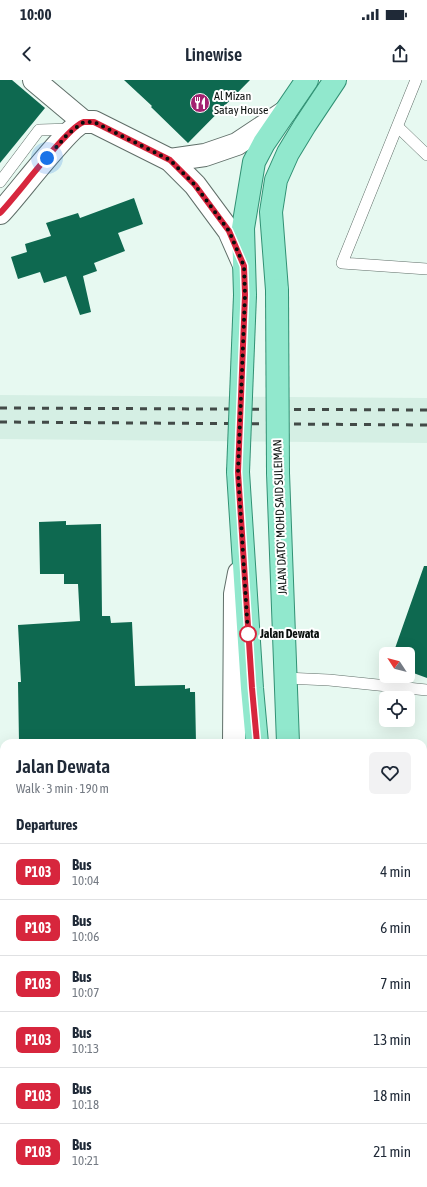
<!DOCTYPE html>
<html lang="en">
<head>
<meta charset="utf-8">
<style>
	:root { --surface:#fff; --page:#f2f2f3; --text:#1f2937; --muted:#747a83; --line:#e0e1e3 }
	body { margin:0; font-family:"Asap Condensed",sans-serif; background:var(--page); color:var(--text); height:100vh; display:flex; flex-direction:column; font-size:15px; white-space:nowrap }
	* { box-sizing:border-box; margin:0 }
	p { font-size:13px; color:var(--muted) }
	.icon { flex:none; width:22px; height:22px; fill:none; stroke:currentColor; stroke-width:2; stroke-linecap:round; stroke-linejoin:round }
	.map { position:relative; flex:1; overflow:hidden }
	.details { position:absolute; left:0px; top:659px; width:427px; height:448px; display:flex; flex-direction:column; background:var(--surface); border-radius:12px 12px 0 0; box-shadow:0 4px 16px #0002 }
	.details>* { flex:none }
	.badge { padding:0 8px; border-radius:6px; font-size:14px; line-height:26px }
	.needle { width:26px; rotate:306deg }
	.controls { position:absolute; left:379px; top:567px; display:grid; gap:8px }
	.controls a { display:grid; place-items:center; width:36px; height:36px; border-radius:6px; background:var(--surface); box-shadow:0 4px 16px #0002; font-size:20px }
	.you { position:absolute; width:20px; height:20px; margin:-10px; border:3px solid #fff; border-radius:50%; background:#1a73e8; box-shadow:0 0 0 6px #1a73e833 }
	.map>.badge { position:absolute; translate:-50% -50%; box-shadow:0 0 0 2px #fff }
	h2 { padding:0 16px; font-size:15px; line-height:36px }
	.round { display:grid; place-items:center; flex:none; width:42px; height:42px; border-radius:6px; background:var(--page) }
	.summary { display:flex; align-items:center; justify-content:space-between; height:68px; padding:0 16px }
	h1 { font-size:19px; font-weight:600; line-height:30px }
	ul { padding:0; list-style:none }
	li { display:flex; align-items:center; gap:12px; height:56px; padding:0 16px; border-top:1px solid var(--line) }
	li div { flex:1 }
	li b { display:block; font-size:15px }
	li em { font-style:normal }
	li .badge { min-width:44px; font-weight:700; text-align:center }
	.status { display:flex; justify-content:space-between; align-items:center; height:28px; padding:0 20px; background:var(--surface); direction:ltr }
	.status svg { height:11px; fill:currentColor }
	header { display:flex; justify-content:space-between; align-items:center; height:52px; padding:0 16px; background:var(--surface); font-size:18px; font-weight:600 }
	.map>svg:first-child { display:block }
	.built { fill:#d5efe4 }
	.building { fill:#0e6950 }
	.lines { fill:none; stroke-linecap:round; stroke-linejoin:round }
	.service-casing { stroke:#606f69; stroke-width:12 }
	.minor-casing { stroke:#606f69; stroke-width:24 }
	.tertiary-casing { stroke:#606f69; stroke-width:24 }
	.primary-casing { stroke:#319174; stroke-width:24 }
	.service { stroke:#fff; stroke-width:11 }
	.minor { stroke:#fff; stroke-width:22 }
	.tertiary { stroke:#fff; stroke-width:22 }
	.primary { stroke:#91e8cd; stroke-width:22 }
	.rail { stroke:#424a47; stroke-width:3; stroke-dasharray:7 7; stroke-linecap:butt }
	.primary-bridge-casing { stroke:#319174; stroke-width:24; stroke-linecap:butt }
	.primary-bridge { stroke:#91e8cd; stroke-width:22 }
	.line-casing { stroke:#fff; stroke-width:9 }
	.line { stroke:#d7263d; stroke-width:6 }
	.walk { stroke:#090e0c; stroke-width:4; stroke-dasharray:0 7.2 }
	.stop-dot { fill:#fff; stroke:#d7263d; stroke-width:2 }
	.labels { text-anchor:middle; stroke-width:4; stroke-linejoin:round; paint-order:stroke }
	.poi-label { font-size:12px; fill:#090e0c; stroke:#fff; text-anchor:start }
	.street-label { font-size:12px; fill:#090e0c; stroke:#fff }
	.stop-label { font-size:12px; font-weight:bold; fill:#090e0c; stroke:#fff; text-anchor:start }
</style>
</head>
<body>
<div class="status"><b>10:00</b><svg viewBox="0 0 49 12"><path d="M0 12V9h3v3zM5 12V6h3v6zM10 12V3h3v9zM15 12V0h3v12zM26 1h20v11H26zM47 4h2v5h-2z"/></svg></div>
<header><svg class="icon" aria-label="back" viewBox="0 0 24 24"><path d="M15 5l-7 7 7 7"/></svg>Linewise<svg class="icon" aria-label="share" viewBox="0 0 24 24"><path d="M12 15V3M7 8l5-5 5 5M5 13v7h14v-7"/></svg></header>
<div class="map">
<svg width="427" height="1107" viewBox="0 0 427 1107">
	<rect width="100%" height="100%" fill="#e7f9f1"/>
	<g class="built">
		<polygon points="0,315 427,318 427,363 0,359"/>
		<polygon points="427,669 427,774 423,774 423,670"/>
		<polygon points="423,783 427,783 427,1107 319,1107 319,1103 423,1103"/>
	</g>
	<g class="building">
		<polygon points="0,0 12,0 45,28 0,83"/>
		<polygon points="124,0 250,0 188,63 151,27 152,26"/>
		<polygon points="134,118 143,144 118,153 125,171 94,183 97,191 83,196 91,232 80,235 66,196 44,203 40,192 18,199 11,177 27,172 25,164 51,156 46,143 78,133 80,138"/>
		<polygon points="66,441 66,445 101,444 102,536 110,536 111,543 132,542 135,606 185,605 185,609 190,608 190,612 195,612 196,663 152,663 152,660 19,662 18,602 21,602 18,545 80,541 78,504 64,504 64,494 40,494 39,442"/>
		<polygon points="424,486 427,486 427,598 408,591 408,574 393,574"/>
	</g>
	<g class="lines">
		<defs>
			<g id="service">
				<polyline points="416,0 342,183 427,189"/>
				<polyline points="398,47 427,75"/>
				<polyline points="0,102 39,50 72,49"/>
				<polyline points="285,598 329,600 427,610"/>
				<polyline points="423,684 427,684"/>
				<polyline points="423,804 427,803"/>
			</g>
			<g id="minor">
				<polyline points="34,0 84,42"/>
				<polyline points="234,663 235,514 239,493"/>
				<polyline points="423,918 427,918"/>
				<polyline points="0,988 4,988"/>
				<polyline points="423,1049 427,1049"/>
				<polyline points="236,1103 236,1107"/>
				<polyline points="367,1107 367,1103"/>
			</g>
			<g id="tertiary">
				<polyline points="170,80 205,75 237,64 285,32"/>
				<path d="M0,133C16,117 69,45 84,42C87,42 91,42 94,42L170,80L195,105L229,151L244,185"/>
			</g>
			<g id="primary">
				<polyline points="277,210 271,132 276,100 288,73 305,45 335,0"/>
				<polyline points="245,215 243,148 254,82 264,63 307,0"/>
				<polyline points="238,392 252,608 257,663"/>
				<polyline points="278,393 288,663"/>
				<polyline points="423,971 427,971"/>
				<polyline points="423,1003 427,1003"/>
				<polyline points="277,1103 277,1107"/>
				<polyline points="300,1103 301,1107"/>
			</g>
		</defs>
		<use href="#service" class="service-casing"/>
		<use href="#minor" class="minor-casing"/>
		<use href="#tertiary" class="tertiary-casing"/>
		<use href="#primary" class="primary-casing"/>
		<use href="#service" class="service"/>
		<use href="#minor" class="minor"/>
		<use href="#tertiary" class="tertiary"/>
		<use href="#primary" class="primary"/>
		<g class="rail">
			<polyline points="0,328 427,330"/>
			<polyline points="0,342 427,345"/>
		</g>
		<defs>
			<g id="primary-bridge">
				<polyline points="277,210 278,393"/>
				<polyline points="238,392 245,215"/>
			</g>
		</defs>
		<use href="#primary-bridge" class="primary-bridge-casing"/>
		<use href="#primary-bridge" class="primary-bridge"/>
	</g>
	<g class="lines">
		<defs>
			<path id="line" d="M0,133C16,117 69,45 84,42C87,42 91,42 94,42L170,80L195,105L229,151L244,186L245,215L238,392L252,608L257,663"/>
		</defs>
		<use href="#line" class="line-casing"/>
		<use href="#line" class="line"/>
		<polyline class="walk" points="47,78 66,56 74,49 84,42 94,42 170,80 195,105 229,151 244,186 245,215 238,392 248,554"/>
	</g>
	<defs>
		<symbol id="restaurant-disc" viewBox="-11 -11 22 22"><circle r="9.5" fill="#a32170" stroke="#fff"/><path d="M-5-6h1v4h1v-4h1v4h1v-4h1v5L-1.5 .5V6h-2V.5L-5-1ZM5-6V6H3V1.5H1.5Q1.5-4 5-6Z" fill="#fff"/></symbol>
	</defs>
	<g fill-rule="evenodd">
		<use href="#restaurant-disc" x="189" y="12" width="22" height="22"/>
	</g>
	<circle class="stop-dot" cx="248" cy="554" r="8"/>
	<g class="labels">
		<g class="poi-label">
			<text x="214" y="20">Al Mizan<tspan x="214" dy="14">Satay House</tspan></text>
		</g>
		<g class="street-label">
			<text transform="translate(280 437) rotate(-92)" y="4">JALAN DATO' MOHD SAID SULEIMAN</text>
		</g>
		<g class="stop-label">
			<text x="260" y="558">Jalan Dewata</text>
		</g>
	</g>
</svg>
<div class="controls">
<a><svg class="needle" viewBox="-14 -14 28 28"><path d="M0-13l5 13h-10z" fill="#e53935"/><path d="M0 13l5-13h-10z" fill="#747a83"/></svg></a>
<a><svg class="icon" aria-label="locate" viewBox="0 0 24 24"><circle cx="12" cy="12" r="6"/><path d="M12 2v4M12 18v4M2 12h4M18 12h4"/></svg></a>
</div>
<div class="you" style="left:47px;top:78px"></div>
<section class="details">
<div class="summary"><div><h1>Jalan Dewata</h1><p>Walk · 3 min · 190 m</p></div><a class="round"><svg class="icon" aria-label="heart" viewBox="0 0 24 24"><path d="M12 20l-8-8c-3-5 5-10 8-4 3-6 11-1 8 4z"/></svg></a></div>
<h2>Departures</h2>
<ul>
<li><span class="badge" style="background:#d7263d;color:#fff">P103</span><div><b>Bus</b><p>10:04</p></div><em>4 min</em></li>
<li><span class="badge" style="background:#d7263d;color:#fff">P103</span><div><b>Bus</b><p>10:06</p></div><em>6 min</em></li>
<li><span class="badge" style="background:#d7263d;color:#fff">P103</span><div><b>Bus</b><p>10:07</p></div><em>7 min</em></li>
<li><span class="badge" style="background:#d7263d;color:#fff">P103</span><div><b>Bus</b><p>10:13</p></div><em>13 min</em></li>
<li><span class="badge" style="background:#d7263d;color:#fff">P103</span><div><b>Bus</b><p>10:18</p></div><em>18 min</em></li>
<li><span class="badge" style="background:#d7263d;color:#fff">P103</span><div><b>Bus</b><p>10:21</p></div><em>21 min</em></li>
</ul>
</section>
</div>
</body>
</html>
